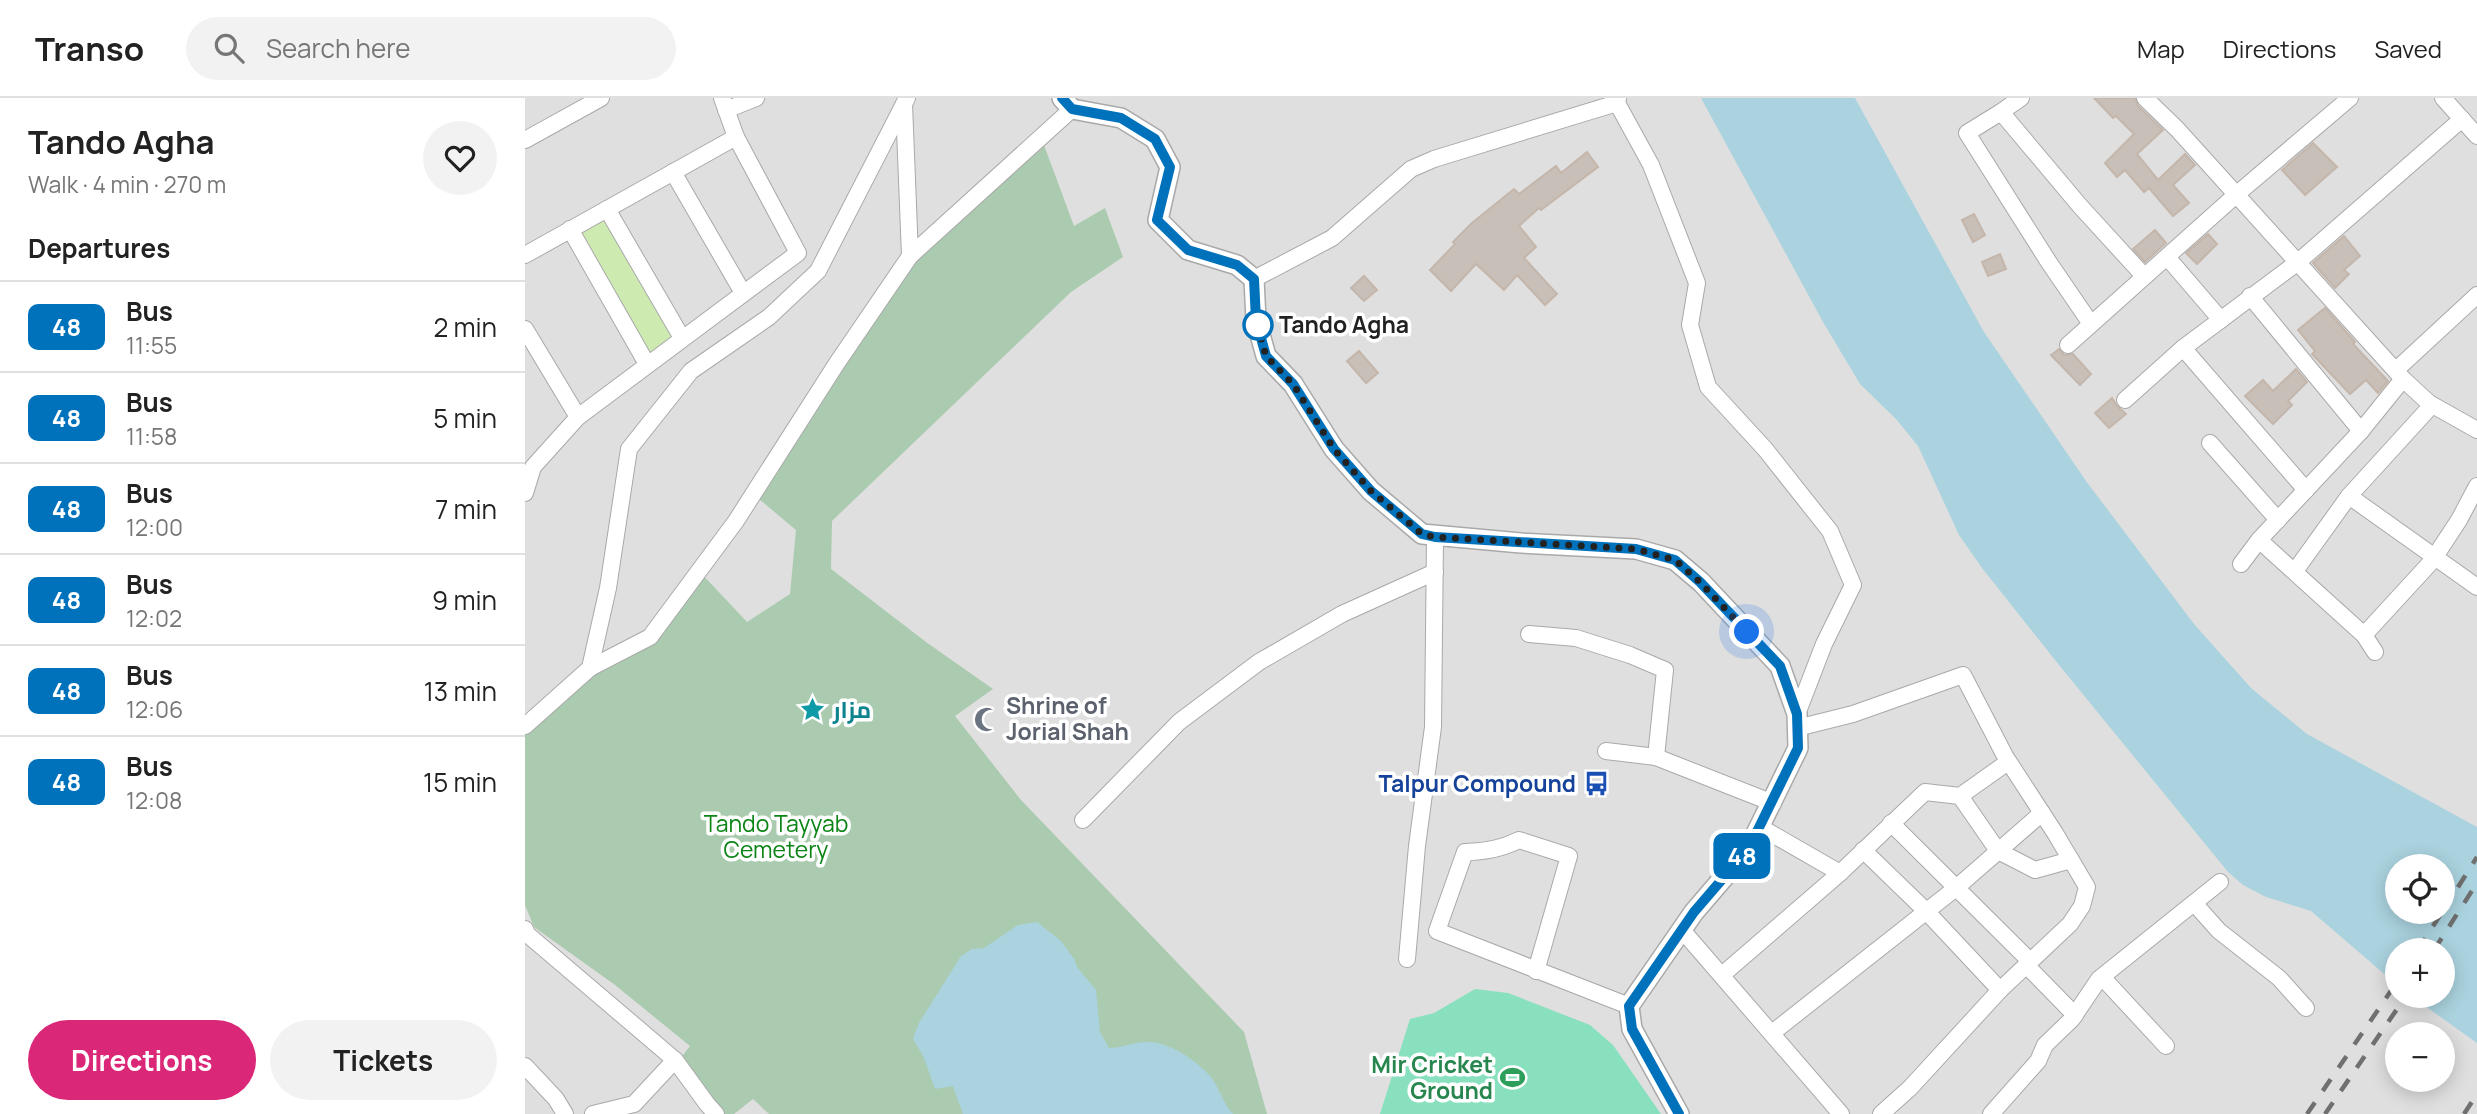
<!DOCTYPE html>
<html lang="en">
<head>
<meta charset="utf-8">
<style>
	:root { --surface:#fff; --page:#f2f2f2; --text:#222; --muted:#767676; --line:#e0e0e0; --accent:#db2777 }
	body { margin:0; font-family:Manrope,Cairo,sans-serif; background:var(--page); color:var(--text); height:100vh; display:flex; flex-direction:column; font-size:26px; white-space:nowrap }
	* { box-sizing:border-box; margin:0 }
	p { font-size:23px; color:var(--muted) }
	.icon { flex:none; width:38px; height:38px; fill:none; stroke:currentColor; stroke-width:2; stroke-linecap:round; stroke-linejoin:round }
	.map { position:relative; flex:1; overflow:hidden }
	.details { display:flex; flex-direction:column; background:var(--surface); width:525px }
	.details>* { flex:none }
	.badge { padding:0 14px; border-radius:10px; font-size:24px; line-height:46px }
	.buttons { position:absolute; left:1860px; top:756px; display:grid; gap:14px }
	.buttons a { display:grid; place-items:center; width:70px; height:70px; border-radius:50%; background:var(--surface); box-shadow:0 4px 18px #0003; font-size:35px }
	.you { position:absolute; width:35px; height:35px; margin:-18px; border:5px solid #fff; border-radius:50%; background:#1a73e8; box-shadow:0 0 0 10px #1a73e833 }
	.map>.badge { position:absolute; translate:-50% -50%; box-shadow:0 0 0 4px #fff }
	h2 { padding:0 28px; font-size:26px; line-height:63px }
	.round { display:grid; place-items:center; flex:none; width:74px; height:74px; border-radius:37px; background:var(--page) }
	.summary { display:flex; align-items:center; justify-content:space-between; height:119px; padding:0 28px }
	h1 { font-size:33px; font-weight:700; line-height:52px }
	.primary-button { display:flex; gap:14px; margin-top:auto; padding:14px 28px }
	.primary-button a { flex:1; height:80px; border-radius:42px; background:var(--accent); color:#fff; font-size:28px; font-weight:700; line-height:80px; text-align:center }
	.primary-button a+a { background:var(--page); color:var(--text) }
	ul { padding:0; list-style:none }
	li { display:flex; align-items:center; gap:21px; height:91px; padding:0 28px; border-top:2px solid var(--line) }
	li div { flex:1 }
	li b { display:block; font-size:26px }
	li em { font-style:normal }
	li .badge { min-width:77px; font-weight:700; text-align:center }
	header { display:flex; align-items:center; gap:42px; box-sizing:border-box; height:98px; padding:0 35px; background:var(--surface); border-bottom:2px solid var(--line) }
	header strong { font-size:33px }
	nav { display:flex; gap:38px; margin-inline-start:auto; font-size:24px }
	.search { width:490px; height:63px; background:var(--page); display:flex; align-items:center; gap:18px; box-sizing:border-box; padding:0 24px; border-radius:38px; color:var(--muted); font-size:26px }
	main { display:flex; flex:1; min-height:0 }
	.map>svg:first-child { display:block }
	.residential { fill:#e0dfdf; fill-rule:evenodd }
	.grass { fill:#cdebb0 }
	.cemetery { fill:#aacbaf }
	.pitch { fill:#88e0be }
	.water { fill:#aad3df; fill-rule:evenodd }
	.building { fill:#c7bfb8; stroke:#c4b6ab; stroke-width:2 }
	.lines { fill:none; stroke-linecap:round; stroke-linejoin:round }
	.minor-casing { stroke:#a9a9a9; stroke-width:18 }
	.tertiary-casing { stroke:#a9a9a9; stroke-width:22 }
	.minor { stroke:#fff; stroke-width:16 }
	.tertiary { stroke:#fff; stroke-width:19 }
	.rail { stroke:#707070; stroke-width:4.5; stroke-dasharray:14 14; stroke-linecap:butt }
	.line-casing { stroke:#fff; stroke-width:16 }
	.line { stroke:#0072bc; stroke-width:10 }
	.walk { stroke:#222; stroke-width:7; stroke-dasharray:0 12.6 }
	.stop-dot { fill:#fff; stroke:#0072bc; stroke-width:3.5 }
	.labels { text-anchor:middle; stroke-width:7; stroke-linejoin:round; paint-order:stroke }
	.stop-label { font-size:23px; font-weight:bold; fill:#222; stroke:#fff; text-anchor:start }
	.worship-label { font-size:23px; font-weight:bold; fill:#5b616d; stroke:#fff; text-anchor:start }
	.culture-label { font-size:23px; font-weight:bold; fill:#0d838f; stroke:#fff; text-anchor:start }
	.transit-label { font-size:23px; font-weight:bold; fill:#164399; stroke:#fff; text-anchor:end }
	.park-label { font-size:23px; fill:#0c8416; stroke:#fff }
	.leisure-label { font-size:23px; font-weight:bold; fill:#27864d; stroke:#fff; text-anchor:end }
</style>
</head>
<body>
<header>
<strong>Transo</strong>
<div class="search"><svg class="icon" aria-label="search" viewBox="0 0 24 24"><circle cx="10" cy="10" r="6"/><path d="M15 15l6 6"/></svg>Search here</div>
<nav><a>Map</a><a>Directions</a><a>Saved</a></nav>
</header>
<main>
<section class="details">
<div class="summary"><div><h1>Tando Agha</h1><p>Walk · 4 min · 270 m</p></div><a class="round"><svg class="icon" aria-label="heart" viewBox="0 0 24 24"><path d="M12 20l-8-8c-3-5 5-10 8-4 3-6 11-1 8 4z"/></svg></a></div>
<h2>Departures</h2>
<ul>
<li><span class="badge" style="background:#0072bc;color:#fff">48</span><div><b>Bus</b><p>11:55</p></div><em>2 min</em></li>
<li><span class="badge" style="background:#0072bc;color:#fff">48</span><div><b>Bus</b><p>11:58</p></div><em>5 min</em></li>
<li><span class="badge" style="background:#0072bc;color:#fff">48</span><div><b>Bus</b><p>12:00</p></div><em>7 min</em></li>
<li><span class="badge" style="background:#0072bc;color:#fff">48</span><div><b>Bus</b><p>12:02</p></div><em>9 min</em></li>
<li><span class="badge" style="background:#0072bc;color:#fff">48</span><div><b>Bus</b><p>12:06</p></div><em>13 min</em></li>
<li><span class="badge" style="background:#0072bc;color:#fff">48</span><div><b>Bus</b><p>12:08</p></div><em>15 min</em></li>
</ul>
<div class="primary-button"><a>Directions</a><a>Tickets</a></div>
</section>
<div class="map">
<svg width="1952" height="1016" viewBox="0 0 1952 1016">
	<rect width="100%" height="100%" fill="#f2efe9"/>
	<path class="residential" d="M0,0H1952V1016H0ZM1872,768H1918V814H1872ZM1872,852H1918V898H1872ZM1872,936H1918V982H1872Z"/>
	<polygon class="grass" points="82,111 157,240 122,266 45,131"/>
	<polygon class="cemetery" points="516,39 549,128 580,110 598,159 546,194 307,423 306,471 401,544 468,591 430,618 496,702 719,934 742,1016 244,1016 228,1001 209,1016 191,1016 152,965 165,948 90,887 9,829 0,807 0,628 65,570 125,539 174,473 222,524 265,496 271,432 228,396 385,158"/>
	<polygon class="pitch" points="950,891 983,895 1065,927 1088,947 1136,1016 855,1016 885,921 909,915"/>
	<g class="water">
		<path d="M1176,0H1330L1459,234L1561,383L1669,526L1726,590L1782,636L1952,729V945L1886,898H1918V852H1872V887L1786,813L1741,799L1718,787L1703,774L1530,562L1457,470L1434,437L1393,348L1371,321L1335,286L1298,224ZM1872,768H1918V814H1872Z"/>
		<path d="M512,824L536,843L549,861L552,869L571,892L575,934L584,950C598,950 609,943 623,944C644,944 671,962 685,978C695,990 697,1004 708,1016H438L428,988L410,991L399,960L388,940L394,925L436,858L447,851L459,850L493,827Z"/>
	</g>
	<g class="building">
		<polygon points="1569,0 1610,0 1613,8 1638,32 1612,56 1633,82 1660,56 1670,67 1648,87 1664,105 1648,118 1624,90 1619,94 1600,72 1592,79 1580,65 1609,36 1591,18 1588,20"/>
		<polygon points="1788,45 1812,69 1780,97 1757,72"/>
		<polygon points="1062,54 1073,69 1016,112 1014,110 994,128 1011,149 999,160 1032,196 1020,207 992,177 979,192 951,166 926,193 905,172 930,146 928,144 947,125 989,91 994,96 1031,68 1036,75"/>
		<polygon points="1449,116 1460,137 1448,144 1437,122"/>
		<polygon points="1630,132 1641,145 1620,164 1608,151"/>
		<polygon points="1683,136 1692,146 1672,166 1661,155"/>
		<polygon points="1819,138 1835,158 1819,172 1824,176 1810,190 1788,165"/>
		<polygon points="1475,156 1481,171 1463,178 1457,164"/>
		<polygon points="839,178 852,192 839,203 826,190"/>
		<polygon points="1800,210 1830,244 1828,246 1863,283 1853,295 1841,282 1825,296 1787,256 1790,253 1773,232"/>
		<polygon points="1534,251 1539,257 1548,256 1566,276 1555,287 1526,257"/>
		<polygon points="834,253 853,275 841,285 822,263"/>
		<polygon points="1771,271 1782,284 1763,303 1767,307 1748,326 1720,298 1738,282 1748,293"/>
		<polygon points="1587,300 1592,308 1601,316 1584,330 1570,315"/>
	</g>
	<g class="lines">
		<defs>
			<g id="minor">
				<polyline points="1496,0 1476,14 1555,108 1619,178"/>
				<polyline points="1620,0 1652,31 1878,281 1904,305 1952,332"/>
				<polyline points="1918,0 1952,38"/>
				<polyline points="1092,5 1126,67 1172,185 1165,227 1183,289 1240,351 1305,433 1328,487 1299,546 1272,616"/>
				<polyline points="201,12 231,0"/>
				<polyline points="1476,14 1442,35 1523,163 1566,226"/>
				<polyline points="0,42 76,0"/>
				<polyline points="148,74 218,195"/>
				<polyline points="82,111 157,240"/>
				<polyline points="45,131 122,266"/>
				<polyline points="0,157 211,39 197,0"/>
				<polyline points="385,158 547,11"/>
				<polyline points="1642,159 1696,222"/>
				<polyline points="729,181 807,140 886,71 909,61 1092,5 1093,0"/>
				<polyline points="1725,198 1836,333 1878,281"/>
				<polyline points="0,231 53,319"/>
				<polyline points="1543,247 1712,96 1825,0"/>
				<polyline points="1658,250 1781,392"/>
				<polyline points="1871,272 1952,197"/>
				<polyline points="1600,302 1658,250 1773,164 1937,21"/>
				<polyline points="1685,345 1753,422"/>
				<polyline points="0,395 8,369 53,319 273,155 211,39"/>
				<polyline points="1824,398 1952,489"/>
				<polyline points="1734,442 1839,537 1850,554"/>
				<polyline points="1716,466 1734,442 1836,333"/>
				<polyline points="1770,473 1824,398 1907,307"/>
				<polyline points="1004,536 1051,540 1105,557 1140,572 1131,659"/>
				<polyline points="1839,537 1907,463 1934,422 1952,388"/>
				<polyline points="65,570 125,539 211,423 312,265 385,158 379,6"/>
				<polyline points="0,628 65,570 83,490 104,351 166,273 244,219 293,173 382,0"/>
				<polyline points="1272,630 1328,616 1438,577 1480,658 1530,735 1562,789 1557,808 1545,826 1475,892 1385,990 1356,1016"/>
				<polyline points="1081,653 1131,659 1248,705"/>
				<polyline points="1435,698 1473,753 1510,772 1546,762"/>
				<polyline points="558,722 654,624 734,564 817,516 910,474"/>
				<polyline points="1366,725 1505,863"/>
				<polyline points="1235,729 1315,775"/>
				<polyline points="1338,752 1401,813 1475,892"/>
				<polyline points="1669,805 1694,833 1754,880 1781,910"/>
				<polyline points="0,831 2,836 150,962 182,1006 191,1016"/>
				<polyline points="1157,832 1316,1016"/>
				<polyline points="882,861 892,748 908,629 910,439"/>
				<polyline points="1501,867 1550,917"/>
				<path d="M1011,873L1044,758L994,742C976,751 960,754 940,754L912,833L1104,908"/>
				<polyline points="1197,877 1315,775 1400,694 1435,698 1483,664"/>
				<polyline points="1577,879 1641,948"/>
				<polyline points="1247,935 1431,790 1517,715"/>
				<polyline points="0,968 31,1001 40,1016"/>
				<polyline points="68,1016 109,1006 150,962"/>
				<polyline points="1466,1016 1513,963 1520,947 1547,921 1574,881 1695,784"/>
			</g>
			<polyline id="tertiary" points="537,0 547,11 596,20 630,41 645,69 633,122 663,152 712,167 729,181 731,222 741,258 768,286 809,351 846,393 897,436 996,445 1111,451 1150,462 1176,484 1255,568 1272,616 1273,650 1224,750 1169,814 1104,908 1107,931 1154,1016"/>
		</defs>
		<use href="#minor" class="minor-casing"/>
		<use href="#tertiary" class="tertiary-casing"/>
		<use href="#minor" class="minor"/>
		<use href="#tertiary" class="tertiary"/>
		<g class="rail">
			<polyline points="1918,813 1952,759"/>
			<polyline points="1893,852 1917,814"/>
			<polyline points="1909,852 1952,785"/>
			<polyline points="1782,1016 1872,884"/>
			<polyline points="1800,1016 1881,898"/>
			<polyline points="1939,1016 1952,996"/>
		</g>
	</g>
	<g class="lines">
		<defs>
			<polyline id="line" points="537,0 547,11 596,20 630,41 645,69 632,122 663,152 712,167 729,181 731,222 741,258 768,286 809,351 846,393 897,436 910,439 1111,451 1150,462 1175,484 1255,568 1272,616 1273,650 1224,750 1169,814 1104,908 1107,931 1154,1016"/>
		</defs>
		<use href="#line" class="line-casing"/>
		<use href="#line" class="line"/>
		<polyline class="walk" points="733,227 731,222 741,258 768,286 809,351 846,393 897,436 910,439 1111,451 1150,462 1175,484 1222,534"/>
	</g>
	<defs>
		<symbol id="sight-bare" viewBox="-9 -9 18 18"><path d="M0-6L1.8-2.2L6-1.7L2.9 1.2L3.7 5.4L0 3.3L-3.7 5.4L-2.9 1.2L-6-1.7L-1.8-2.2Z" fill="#0f9aa8" stroke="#fff" stroke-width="2.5" paint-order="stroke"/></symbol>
		<symbol id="mosque-bare" viewBox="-9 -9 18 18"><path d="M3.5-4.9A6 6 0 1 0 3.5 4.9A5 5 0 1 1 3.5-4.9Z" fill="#6b7280" stroke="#fff" stroke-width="2.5" paint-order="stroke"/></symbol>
		<symbol id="bus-bare" viewBox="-9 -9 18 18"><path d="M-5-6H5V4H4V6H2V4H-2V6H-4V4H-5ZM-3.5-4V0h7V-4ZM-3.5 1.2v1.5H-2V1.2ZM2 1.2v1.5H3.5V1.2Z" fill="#1a4fb4" stroke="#fff" stroke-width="2.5" paint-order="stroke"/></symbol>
		<symbol id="stadium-bare" viewBox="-9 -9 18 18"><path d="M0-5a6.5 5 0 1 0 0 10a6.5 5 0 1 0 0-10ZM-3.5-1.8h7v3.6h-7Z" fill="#2e9e5b" stroke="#fff" stroke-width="2.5" paint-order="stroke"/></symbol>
	</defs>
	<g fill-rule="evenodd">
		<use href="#sight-bare" x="270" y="594" width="35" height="35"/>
		<use href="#mosque-bare" x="444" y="604" width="35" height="35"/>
		<use href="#bus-bare" x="1054" y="668" width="35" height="35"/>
		<use href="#stadium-bare" x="970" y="962" width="35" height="35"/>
	</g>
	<circle class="stop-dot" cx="733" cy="227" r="14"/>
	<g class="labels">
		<g class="stop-label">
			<text x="754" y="235">Tando Agha</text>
		</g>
		<g class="worship-label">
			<text x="481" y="616">Shrine of<tspan x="481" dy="26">Jorial Shah</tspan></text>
		</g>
		<g class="culture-label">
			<text x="308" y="620">مزار</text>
		</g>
		<g class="transit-label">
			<text x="1051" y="694">Talpur Compound</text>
		</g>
		<g class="park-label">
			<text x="251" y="734">Tando Tayyab<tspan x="251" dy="26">Cemetery</tspan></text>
		</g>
		<g class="leisure-label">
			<text x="968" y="975">Mir Cricket<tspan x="968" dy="26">Ground</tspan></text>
		</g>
	</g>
</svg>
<div class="buttons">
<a><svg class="icon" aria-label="locate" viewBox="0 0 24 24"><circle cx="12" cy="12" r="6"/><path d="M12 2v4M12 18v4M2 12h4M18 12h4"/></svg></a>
<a>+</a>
<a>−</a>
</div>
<div class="you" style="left:1222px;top:534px"></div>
<b class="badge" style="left:1217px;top:758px;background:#0072bc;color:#fff">48</b>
</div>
</main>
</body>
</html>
